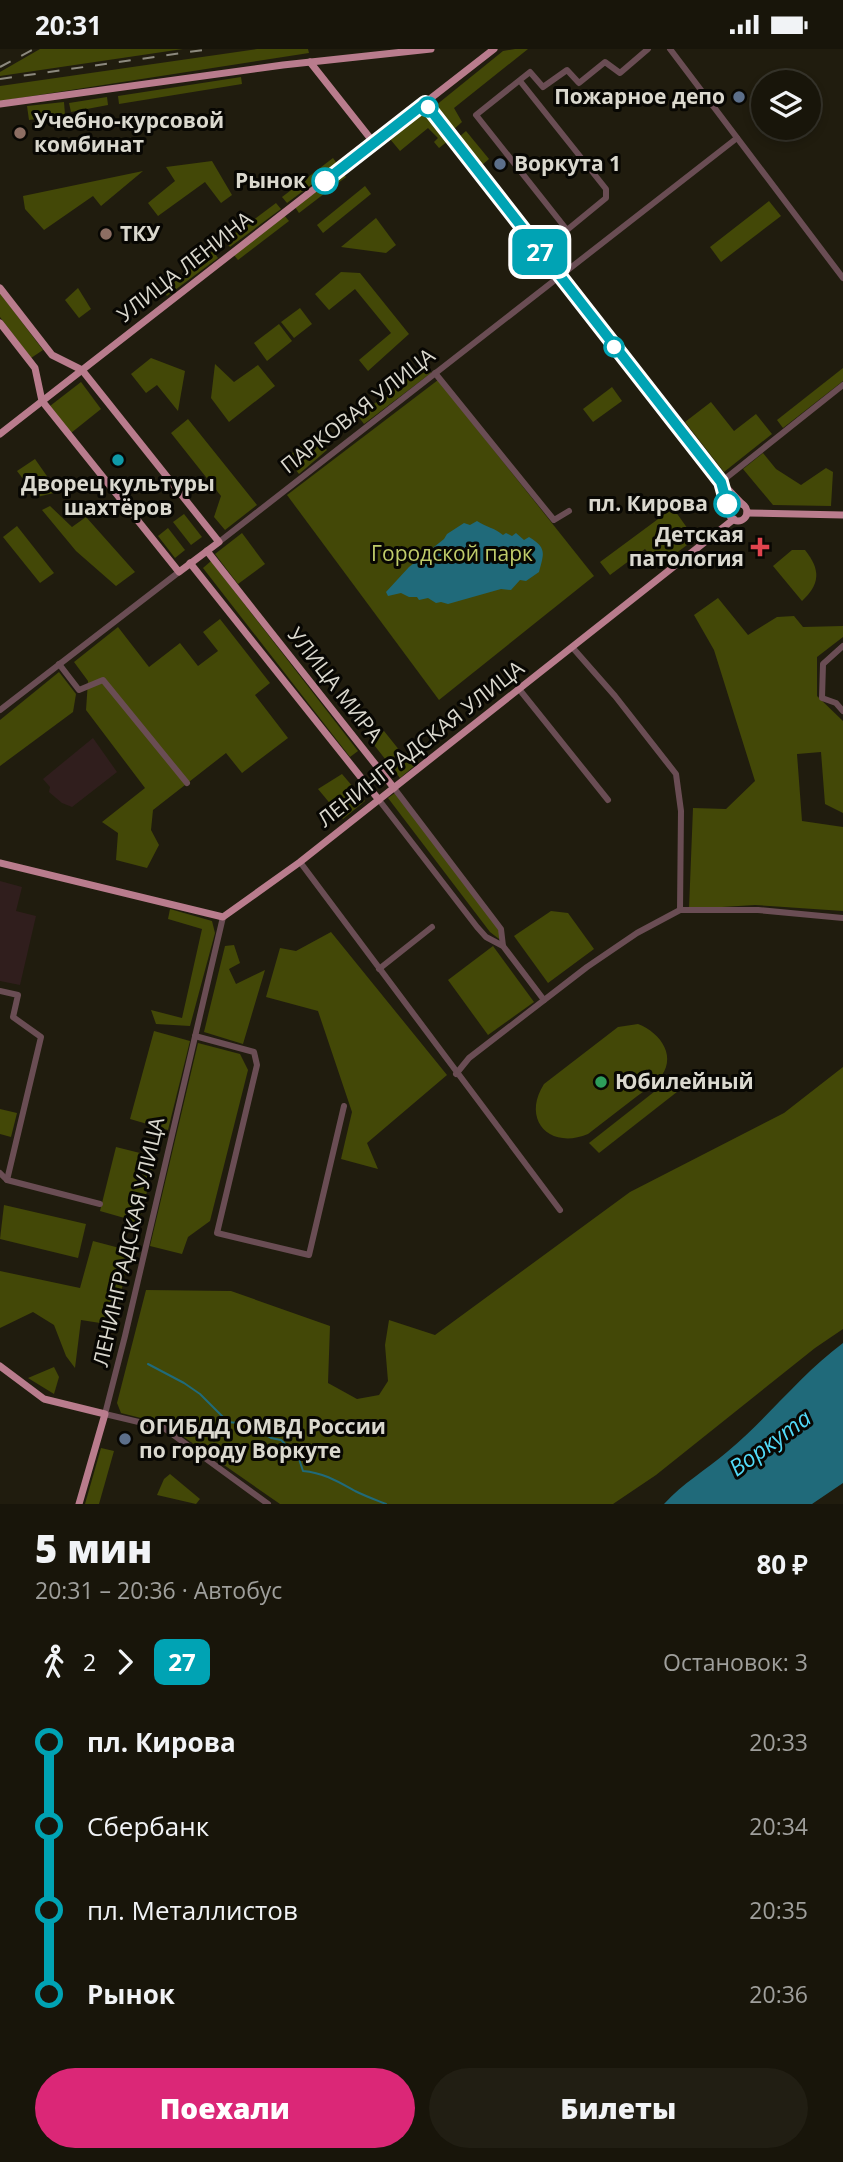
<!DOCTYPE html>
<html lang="ru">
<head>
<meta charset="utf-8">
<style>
	:root { --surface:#18150a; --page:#211e13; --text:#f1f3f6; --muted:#9f9f9c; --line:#36342b; --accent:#db2777 }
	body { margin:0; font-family:"Open Sans",sans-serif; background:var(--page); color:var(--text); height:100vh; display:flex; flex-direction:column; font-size:26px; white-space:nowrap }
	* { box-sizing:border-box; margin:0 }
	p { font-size:23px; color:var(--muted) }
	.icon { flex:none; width:38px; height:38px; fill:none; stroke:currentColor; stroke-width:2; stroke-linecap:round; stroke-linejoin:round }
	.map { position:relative; height:1455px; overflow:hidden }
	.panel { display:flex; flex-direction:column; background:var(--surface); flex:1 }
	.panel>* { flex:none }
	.badge { padding:0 14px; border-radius:10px; font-size:24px; line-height:46px }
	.controls { position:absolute; left:751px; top:21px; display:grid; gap:14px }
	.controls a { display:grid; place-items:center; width:70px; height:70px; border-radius:50%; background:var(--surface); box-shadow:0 4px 10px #0003,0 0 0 2px var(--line); font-size:35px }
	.map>.badge { position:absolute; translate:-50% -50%; box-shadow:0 0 0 4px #fff }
	.legs { display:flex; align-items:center; gap:10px; height:77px; padding:0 35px; font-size:23px }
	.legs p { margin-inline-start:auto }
	.summary { display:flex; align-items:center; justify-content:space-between; height:119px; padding:0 35px }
	h1 { font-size:38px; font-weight:800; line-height:52px }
	.cta { display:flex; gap:14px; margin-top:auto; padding:14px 35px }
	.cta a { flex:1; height:80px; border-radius:42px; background:var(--accent); color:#fff; font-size:28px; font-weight:800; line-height:80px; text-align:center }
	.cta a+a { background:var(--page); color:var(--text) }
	ul { padding:0 35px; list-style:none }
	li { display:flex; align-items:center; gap:24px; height:84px; font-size:26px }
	li i { display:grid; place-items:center; width:10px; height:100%; margin:0 9px; background:currentColor }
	li i::after { content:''; width:18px; height:18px; margin:-9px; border:5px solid; border-radius:50%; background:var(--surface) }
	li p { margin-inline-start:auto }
	li:first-child i { background:linear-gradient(#0000 50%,currentColor 0) }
	li:last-child i { background:linear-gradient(currentColor 50%,#0000 0) }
	.status { display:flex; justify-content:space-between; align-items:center; height:49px; padding:0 35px; background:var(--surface); direction:ltr }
	.status svg { height:19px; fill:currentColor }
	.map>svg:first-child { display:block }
	.education { fill:#301e1d }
	.green { fill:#434807 }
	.water { fill:#206a7a }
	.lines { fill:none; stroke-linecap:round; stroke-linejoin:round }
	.stream { stroke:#206a7a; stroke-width:2 }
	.minor { stroke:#6a4d54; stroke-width:6 }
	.major { stroke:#b97c8d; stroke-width:7 }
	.rail { stroke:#8c897e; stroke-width:2; stroke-dasharray:12 12; stroke-linecap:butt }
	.line-1-casing { stroke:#fff; stroke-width:16 }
	.line-1 { stroke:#00a3b4; stroke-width:10 }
	.service-dot { fill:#5c6f8a; stroke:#080703; stroke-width:2.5 }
	.stop-1-dot { fill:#fff; stroke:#00a3b4; stroke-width:3.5 }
	.education-dot { fill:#8d6e63; stroke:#080703; stroke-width:2.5 }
	.culture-dot { fill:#0f9aa8; stroke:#080703; stroke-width:2.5 }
	.health-dot { fill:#e0444e; stroke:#080703; stroke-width:2.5 }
	.leisure-dot { fill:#2e9e5b; stroke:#080703; stroke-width:2.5 }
	.labels { text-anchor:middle; stroke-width:6; stroke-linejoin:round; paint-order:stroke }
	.poi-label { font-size:21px; font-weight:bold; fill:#dad8ce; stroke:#080703; text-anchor:start }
	.stop-label { font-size:21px; font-weight:bold; fill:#dad8ce; stroke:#080703; text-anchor:end }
	.street-label { font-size:21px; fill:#dad8ce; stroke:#080703 }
	.park-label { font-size:21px; fill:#c0cc6a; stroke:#080703 }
	.water-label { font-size:23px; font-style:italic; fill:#52daf8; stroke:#080703 }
</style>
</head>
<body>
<div class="status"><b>20:31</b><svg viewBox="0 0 49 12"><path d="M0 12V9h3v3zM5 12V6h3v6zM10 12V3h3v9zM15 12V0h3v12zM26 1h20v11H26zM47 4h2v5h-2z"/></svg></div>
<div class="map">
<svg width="843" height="1455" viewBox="0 0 843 1455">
	<rect width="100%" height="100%" fill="#201c0e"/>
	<g class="education">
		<polygon points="93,689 117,723 72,758 62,754 49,743 50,738 43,730"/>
		<polygon points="0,832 22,838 16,862 36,867 20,936 0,932"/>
	</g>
	<g class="green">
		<polygon points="40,0 183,0 0,27 0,23"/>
		<polygon points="257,0 308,0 309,4 0,52 0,37"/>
		<polygon points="515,0 528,0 454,59 462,73 454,80 435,57 503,2"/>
		<polygon points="241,28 242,35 119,55 118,47"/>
		<polygon points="107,48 108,56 71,63 69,54"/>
		<polygon points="64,53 65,66 29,71 27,57"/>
		<polygon points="424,62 448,92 439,99 434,93 438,89 428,79 400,102 390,90"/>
		<polygon points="466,82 489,110 482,116 459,88"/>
		<polygon points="333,109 338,116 287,154 282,148"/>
		<polygon points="212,112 232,146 221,154 205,133 158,167 148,154 175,132 166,118"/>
		<polygon points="143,122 101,157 93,147 44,181 25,160 23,147"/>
		<polygon points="341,122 346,128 299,164 295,158"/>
		<polygon points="365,137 371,145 323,184 317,176"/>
		<polygon points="769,152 781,167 721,213 710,198"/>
		<polygon points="276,154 281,160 230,198 225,192"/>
		<polygon points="284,166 289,172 238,211 233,205"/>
		<polygon points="376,169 396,196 386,204 341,198"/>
		<polygon points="213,202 218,209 167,247 162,241"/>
		<polygon points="341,223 360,224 409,285 368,322 359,311 391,284 355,240 329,261 315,245"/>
		<polygon points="78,239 91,260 79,269 65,251"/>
		<polygon points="0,244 43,301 31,309 0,268"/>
		<polygon points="300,259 312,275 294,289 281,273"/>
		<polygon points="279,275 292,292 267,312 254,294"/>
		<polygon points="151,309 185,322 178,362 157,336 146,344 131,325"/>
		<polygon points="215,315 234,333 258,316 275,337 229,373 211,349"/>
		<polygon points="425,316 431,324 364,375 358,367"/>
		<polygon points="843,319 843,332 783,379 777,371"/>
		<polygon points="438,331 594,527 439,651 287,446"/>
		<polygon points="81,333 101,360 71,384 50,357"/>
		<polygon points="612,338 622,352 593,373 583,360"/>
		<polygon points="711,353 734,382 756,365 772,385 724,423 685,373"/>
		<polygon points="188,370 257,456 225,481 214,468 221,447 171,384"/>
		<polygon points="315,386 327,401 299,425 286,409"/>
		<polygon points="763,404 776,420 801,436 826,419 833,423 831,457 773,456 743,420"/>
		<polygon points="35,410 58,443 37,448 17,422"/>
		<polygon points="50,457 72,478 86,468 135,523 116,537 76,502 42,461"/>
		<polygon points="673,459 695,490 659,517 645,500 610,526 600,513"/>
		<polygon points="184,465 202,488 191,496 173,473"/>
		<polygon points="17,477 54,524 40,534 3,488"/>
		<polygon points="168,479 185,501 175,509 158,487"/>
		<polygon points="242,484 265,515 238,535 215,505"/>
		<path d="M792,501H805C821,521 820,535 802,552L773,517Z"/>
		<polygon points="211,512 358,702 350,708 203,519"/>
		<polygon points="718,549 748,586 777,568 794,567 803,578 843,577 843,588 817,608 817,647 843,672 843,764 825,755 821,703 797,705 802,772 843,778 843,862 755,856 689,860 693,759 726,760 755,732 714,601 694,566"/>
		<polygon points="220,570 270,634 255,646 288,689 242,724 226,704 153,761 151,781 159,796 147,819 116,811 118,784 102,773 145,739 86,661 88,632 74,613 118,578 149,618 180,594 198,617 218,602 203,583"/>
		<polygon points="59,623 76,645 73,663 0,717 0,671"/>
		<polygon points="384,682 404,707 410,702 419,713 400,729 371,692"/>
		<polygon points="342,725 365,752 343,770 318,740"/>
		<polygon points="395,744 499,881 503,893 490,883 388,749"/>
		<polygon points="170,860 212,872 215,884 190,977 156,975 151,961 182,969 202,880 168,870"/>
		<polygon points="551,862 568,864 594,900 548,934 514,887"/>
		<polygon points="331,883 447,1026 367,1094 378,1120 341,1110 352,1063 318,962 266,948 280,899 296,902"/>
		<polygon points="234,896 240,914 229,920 236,935 265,921 243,995 204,983 225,897"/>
		<polygon points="493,897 534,953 488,986 448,931"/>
		<path d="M638,975C661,984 679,1009 658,1031C652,1037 643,1043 636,1048C620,1060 604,1073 588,1085C550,1101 521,1071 544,1035L618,978Z"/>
		<polygon points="154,982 190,992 168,1081 130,1070"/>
		<polygon points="198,994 240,1005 248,1021 210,1172 188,1188 182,1205 150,1197"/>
		<polygon points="843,1018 843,1280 815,1299 656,1426 613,1455 280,1455 165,1375 121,1364 117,1354 146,1241 231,1242 330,1277 328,1334 357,1350 379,1346 388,1332 385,1296 389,1271 435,1286 630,1143 784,1064"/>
		<polygon points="673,1028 682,1039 599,1104 589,1094"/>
		<polygon points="0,1060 17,1064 11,1088 0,1085"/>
		<polygon points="116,1098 156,1108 138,1177 128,1175 128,1170 100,1162"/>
		<polygon points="4,1156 86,1175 78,1209 0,1190"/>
		<polygon points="93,1192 131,1202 113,1276 81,1271 75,1319 66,1307 54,1276 33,1263 0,1279 0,1222 80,1239"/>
		<polygon points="54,1318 59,1328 54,1345 28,1329"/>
		<polygon points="101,1399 114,1402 99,1455 85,1455"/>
		<polygon points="170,1425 200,1450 196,1455 157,1446 164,1430"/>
	</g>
	<g class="water">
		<path d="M477,472C486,478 495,479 503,486L506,484L512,487L516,484L524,491L529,488C547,499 544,504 539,523L526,532L520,531L511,541L501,540L448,555L441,553L436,554L428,549L419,551L417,548H409L401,544L388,547L386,543L409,518L444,490L447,485L464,474L470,476Z"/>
		<path d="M843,1294V1434L812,1455H664C683,1434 706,1421 727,1403C768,1369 800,1326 843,1294Z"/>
	</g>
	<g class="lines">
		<path class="stream" d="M148,1315L184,1334L200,1345L228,1373L247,1375L271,1389L281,1391L298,1407L303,1422C324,1424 337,1432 355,1442C365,1447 376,1451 386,1455"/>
		<g class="minor">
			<polyline points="670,0 843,229"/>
			<polyline points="520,32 606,140 606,149 567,181 476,66 530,23 543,38 567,21 579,34 605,13 620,24 648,0"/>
			<polyline points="435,324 554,471 569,462"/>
			<polyline points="721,433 843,336"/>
			<polyline points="219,493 737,89"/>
			<polyline points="843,597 823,615 822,649 836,654 843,662"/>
			<polyline points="572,598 615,647 676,725 681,762 680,861"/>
			<polyline points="59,615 79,641 103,631 187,734"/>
			<polyline points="519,640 608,751"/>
			<polyline points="0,661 179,523"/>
			<polyline points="394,739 501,880 503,897"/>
			<polyline points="379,751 477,878 486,888 503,897 544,951"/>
			<polyline points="300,813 560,1161"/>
			<polyline points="223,868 125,1287 105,1365 164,1379 268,1455"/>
			<polyline points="379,920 432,878"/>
			<polyline points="0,942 18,946 13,968 41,988 7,1131"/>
			<polyline points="195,987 254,1003 257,1016 217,1184 309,1206 344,1057"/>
			<polyline points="456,1025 469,1009 587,918 637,884 680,861 758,861 843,869"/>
			<polyline points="0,1124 7,1131 100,1155"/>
		</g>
		<g class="major">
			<polyline points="310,13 374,94"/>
			<polyline points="425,54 721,433 742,455"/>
			<polyline points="0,55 283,16 431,0"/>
			<polyline points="0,239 52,306 82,321 219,493 179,523 42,352 35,319 0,274"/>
			<polyline points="0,385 494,0"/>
			<polyline points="722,437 729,462"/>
			<circle cx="738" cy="463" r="9"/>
			<polyline points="747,464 843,466"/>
			<polyline points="207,502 394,739"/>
			<polyline points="190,514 379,751"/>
			<polyline points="0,814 223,868 300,813 734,470"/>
			<polyline points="0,1317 44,1350 105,1365 79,1455"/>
		</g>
		<g class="rail">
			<polyline points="0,18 34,0"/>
			<polyline points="0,30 210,0"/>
		</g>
	</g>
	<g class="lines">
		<defs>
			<polyline id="line-1" points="325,132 425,54 721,433 727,455"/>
		</defs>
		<use href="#line-1" class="line-1-casing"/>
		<use href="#line-1" class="line-1"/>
	</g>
	<g class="service-dot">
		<circle cx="739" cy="48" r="7"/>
		<circle cx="500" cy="115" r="7"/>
		<circle cx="125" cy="1390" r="7"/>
	</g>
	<g class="stop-1-dot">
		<circle cx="428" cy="58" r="9"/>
		<circle cx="325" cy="132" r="12"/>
		<circle cx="614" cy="298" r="9"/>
		<circle cx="727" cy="455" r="12"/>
	</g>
	<g class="education-dot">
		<circle cx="20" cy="84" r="7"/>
		<circle cx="106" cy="185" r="7"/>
	</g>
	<circle class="culture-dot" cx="118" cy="411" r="7"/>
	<path class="health-dot" d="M756.5 487.5h7v7h7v7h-7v7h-7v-7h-7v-7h7z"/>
	<circle class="leisure-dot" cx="601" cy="1033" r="7"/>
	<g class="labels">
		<g class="poi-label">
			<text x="725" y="55" text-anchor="end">Пожарное депо</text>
			<text x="34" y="79">Учебно-курсовой<tspan x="34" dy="24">комбинат</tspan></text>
			<text x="514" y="122">Воркута 1</text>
			<text x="120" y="192">ТКУ</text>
			<text x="118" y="442" text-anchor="middle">Дворец культуры<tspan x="118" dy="24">шахтёров</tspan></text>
			<text x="744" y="493" text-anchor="end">Детская<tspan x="744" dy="24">патология</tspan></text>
			<text x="615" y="1040">Юбилейный</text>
			<text x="139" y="1385">ОГИБДД ОМВД России<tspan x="139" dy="24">по городу Воркуте</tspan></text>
		</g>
		<g class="stop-label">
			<text x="306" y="139">Рынок</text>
			<text x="708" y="462">пл. Кирова</text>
		</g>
		<g class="street-label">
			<text transform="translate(185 218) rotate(-38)" y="7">УЛИЦА ЛЕНИНА</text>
			<text transform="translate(358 362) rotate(-38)" y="7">ПАРКОВАЯ УЛИЦА</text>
			<text transform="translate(335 636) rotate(52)" y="7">УЛИЦА МИРА</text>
			<text transform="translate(421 695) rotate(-38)" y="7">ЛЕНИНГРАДСКАЯ УЛИЦА</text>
			<text transform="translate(129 1193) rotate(-77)" y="7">ЛЕНИНГРАДСКАЯ УЛИЦА</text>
		</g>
		<g class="park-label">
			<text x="452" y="512">Городской парк</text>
		</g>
		<g class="water-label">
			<text transform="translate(770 1394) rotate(-36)" y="8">Воркута</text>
		</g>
	</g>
</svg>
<div class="controls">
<a><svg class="icon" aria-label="layers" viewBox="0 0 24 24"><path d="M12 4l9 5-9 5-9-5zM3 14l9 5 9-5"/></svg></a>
</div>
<b class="badge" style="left:540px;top:203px;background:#00a3b4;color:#fff">27</b>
</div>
<section class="panel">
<div class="summary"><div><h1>5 мин</h1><p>20:31 – 20:36 · Автобус</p></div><b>80 ₽</b></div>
<div class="legs"><svg class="icon" aria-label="walk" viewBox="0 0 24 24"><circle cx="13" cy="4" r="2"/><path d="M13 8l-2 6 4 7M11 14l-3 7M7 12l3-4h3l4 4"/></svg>2<svg class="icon" aria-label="forward" viewBox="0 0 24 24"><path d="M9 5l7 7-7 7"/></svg><b class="badge" style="background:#00a3b4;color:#fff">27</b><p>Остановок: 3</p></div>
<ul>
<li><i style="color:#00a3b4"></i><b>пл. Кирова</b><p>20:33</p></li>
<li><i style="color:#00a3b4"></i><span>Сбербанк</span><p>20:34</p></li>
<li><i style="color:#00a3b4"></i><span>пл. Металлистов</span><p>20:35</p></li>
<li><i style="color:#00a3b4"></i><b>Рынок</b><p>20:36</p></li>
</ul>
<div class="cta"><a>Поехали</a><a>Билеты</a></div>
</section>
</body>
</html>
